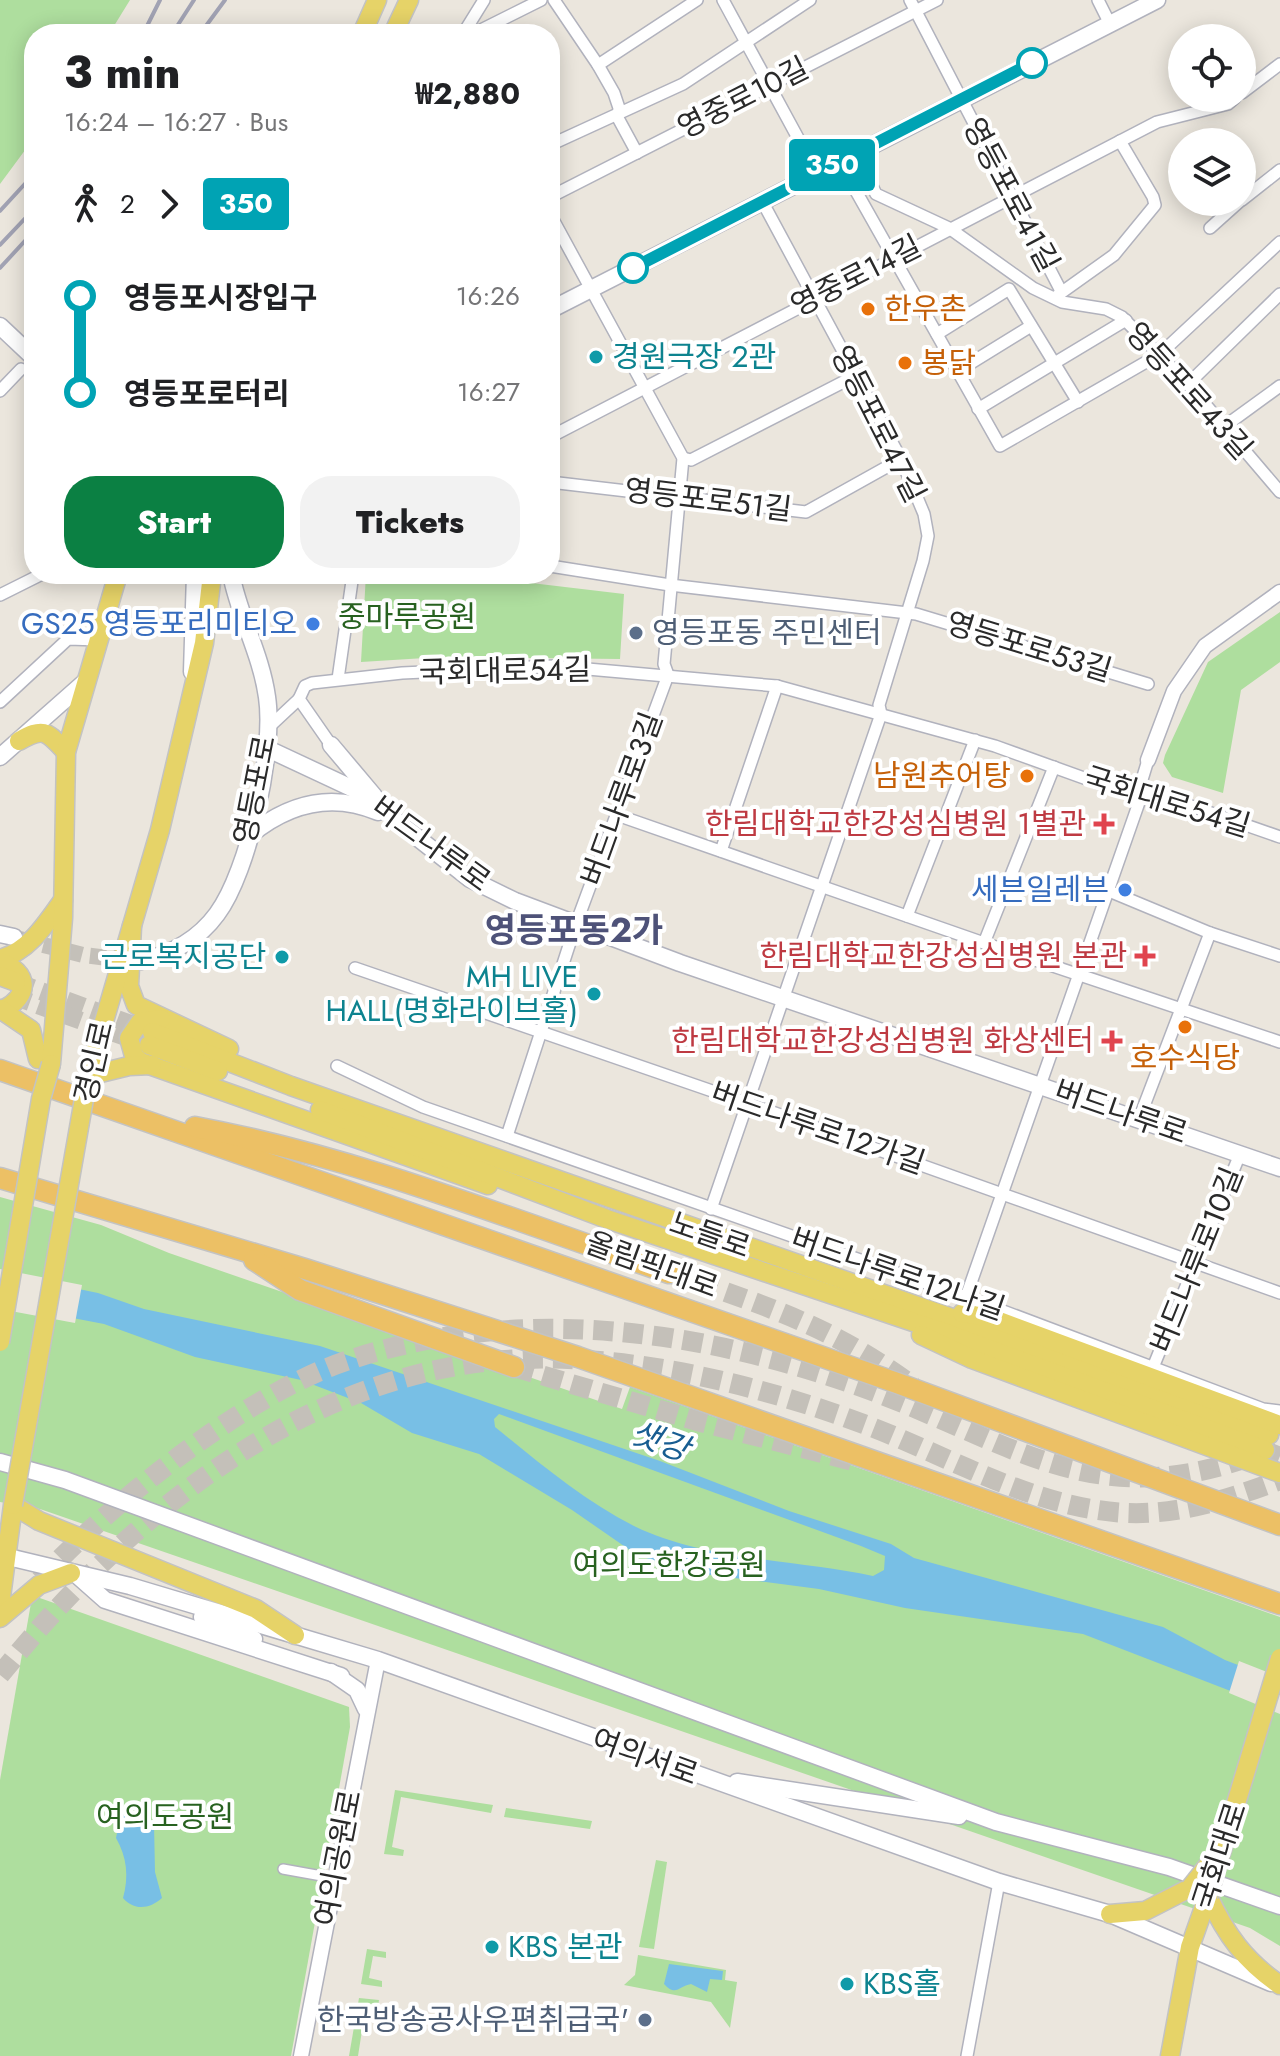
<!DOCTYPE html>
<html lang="en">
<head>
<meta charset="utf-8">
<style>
	:root { --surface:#fff; --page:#f2f2f2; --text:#202124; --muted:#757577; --accent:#0b8043 }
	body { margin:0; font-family:Jost,"Noto Sans KR",sans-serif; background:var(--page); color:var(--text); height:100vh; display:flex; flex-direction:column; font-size:30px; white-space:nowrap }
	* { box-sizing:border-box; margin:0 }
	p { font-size:26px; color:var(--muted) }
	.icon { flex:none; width:44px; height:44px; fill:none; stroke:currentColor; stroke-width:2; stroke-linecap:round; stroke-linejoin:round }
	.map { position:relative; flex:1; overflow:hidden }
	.side { position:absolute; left:24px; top:24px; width:536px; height:560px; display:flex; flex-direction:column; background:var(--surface); border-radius:32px; box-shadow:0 4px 20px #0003 }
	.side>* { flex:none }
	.badge { padding:0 16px; border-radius:6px; font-size:28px; line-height:52px }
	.controls { position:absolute; left:1168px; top:24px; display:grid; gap:16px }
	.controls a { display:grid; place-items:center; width:88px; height:88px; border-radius:50%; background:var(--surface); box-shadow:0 4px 20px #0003; font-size:40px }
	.map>.badge { position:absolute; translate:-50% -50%; box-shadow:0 0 0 4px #fff }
	.legs { display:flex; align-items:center; gap:12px; height:88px; padding:0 40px; font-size:26px }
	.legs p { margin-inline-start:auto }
	.summary { display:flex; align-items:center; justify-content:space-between; height:136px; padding:0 40px }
	h1 { font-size:44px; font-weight:800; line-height:60px }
	.primary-button { display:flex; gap:16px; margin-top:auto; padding:16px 40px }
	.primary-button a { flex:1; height:92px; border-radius:32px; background:var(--accent); color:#fff; font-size:32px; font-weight:800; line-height:92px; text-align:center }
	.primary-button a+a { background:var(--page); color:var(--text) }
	ul { padding:0 40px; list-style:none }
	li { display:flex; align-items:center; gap:28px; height:96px; font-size:30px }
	li i { display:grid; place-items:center; width:12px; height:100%; margin:0 10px; background:currentColor }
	li i::after { content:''; width:20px; height:20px; margin:-10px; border:6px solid; border-radius:50%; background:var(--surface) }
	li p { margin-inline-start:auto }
	li:first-child i { background:linear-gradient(#0000 50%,currentColor 0) }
	li:last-child i { background:linear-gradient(currentColor 50%,#0000 0) }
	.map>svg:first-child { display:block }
	.green { fill:#aede9e }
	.water { fill:#78bfe5; fill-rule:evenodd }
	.pier { fill:#ebe6dd }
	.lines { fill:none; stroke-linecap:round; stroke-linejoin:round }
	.secondary-tunnel { stroke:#c4c0b9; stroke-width:16; stroke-dasharray:16 8; stroke-linecap:butt }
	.primary-tunnel { stroke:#c4c0b9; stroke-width:18; stroke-dasharray:18 9; stroke-linecap:butt }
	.trunk-tunnel { stroke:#c4c0b9; stroke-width:20; stroke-dasharray:20 10; stroke-linecap:butt }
	.pedestrian-casing { stroke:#b1b2bd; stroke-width:12 }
	.minor-casing { stroke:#b1b2bd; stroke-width:14 }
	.tertiary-casing { stroke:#b1b2bd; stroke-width:17 }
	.secondary-casing { stroke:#b1b2bd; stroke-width:19 }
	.primary-casing { stroke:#c3c3c3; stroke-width:21 }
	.trunk-casing { stroke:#c3c3c3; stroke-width:23 }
	.pedestrian { stroke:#fff; stroke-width:9 }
	.minor { stroke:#fff; stroke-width:11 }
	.tertiary { stroke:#fff; stroke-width:14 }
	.secondary { stroke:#fff; stroke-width:16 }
	.primary { stroke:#e6d368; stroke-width:18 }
	.trunk { stroke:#ecc065; stroke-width:20 }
	.rail { stroke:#a1a2b3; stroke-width:4 }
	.primary-bridge-casing { stroke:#c3c3c3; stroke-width:21; stroke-linecap:butt }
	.primary-bridge { stroke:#e6d368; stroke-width:18 }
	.line-1-casing { stroke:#fff; stroke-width:18 }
	.line-1 { stroke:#00a3b4; stroke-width:12 }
	.stop-1-dot { fill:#fff; stroke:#00a3b4; stroke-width:4 }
	.food-dot { fill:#e8710a; stroke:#fff; stroke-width:3 }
	.culture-dot { fill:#0f9aa8; stroke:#fff; stroke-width:3 }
	.shop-dot { fill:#3f7fe0; stroke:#fff; stroke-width:3 }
	.service-dot { fill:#5c6f8a; stroke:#fff; stroke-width:3 }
	.health-dot { fill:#e0444e; stroke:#fff; stroke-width:3 }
	.labels { text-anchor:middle; stroke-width:8; stroke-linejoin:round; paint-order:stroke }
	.street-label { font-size:30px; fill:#2a2a2a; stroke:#fff }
	.food-label { font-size:30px; fill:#c56008; stroke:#fff; text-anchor:start }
	.culture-label { font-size:30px; fill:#0d838f; stroke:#fff; text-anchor:start }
	.park-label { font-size:30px; fill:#286220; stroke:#fff }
	.shop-label { font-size:30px; fill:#366cbe; stroke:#fff; text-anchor:end }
	.service-label { font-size:30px; fill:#4e5e75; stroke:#fff; text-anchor:start }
	.health-label { font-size:30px; fill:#be3a42; stroke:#fff; text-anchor:end }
	.water-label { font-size:32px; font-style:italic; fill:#185d91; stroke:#fff }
	.quarter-label { font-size:34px; font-weight:bold; fill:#4e5278; stroke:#fff }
</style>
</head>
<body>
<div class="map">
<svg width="1280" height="2056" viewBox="0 0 1280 2056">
	<rect width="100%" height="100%" fill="#ebe6dd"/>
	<g class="green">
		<polygon points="0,0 130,0 109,34 34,34 34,138 0,184"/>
		<polygon points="366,574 455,574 624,594 620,659 441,657 361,662"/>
		<polygon points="1280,612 1280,662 1241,690 1223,793 1172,777 1163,763 1165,755 1208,662"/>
		<polygon points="0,1197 101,1225 169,1253 622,1409 630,1387 1280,1617 1280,1946 1250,1928 40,1509 0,1502"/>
		<polygon points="37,1597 349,1707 350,1727 291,2056 0,2056 0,1780 31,1603"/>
		<polygon points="395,1790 493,1805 491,1813 401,1797 392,1847 404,1850 403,1856 384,1854"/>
		<polygon points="506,1808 592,1821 590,1829 504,1817"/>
		<polygon points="656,1860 667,1862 654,1949 639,1947"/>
		<polygon points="367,1949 386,1952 386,1958 373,1956 369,1978 382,1981 382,1987 361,1984"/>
		<polygon points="638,1955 726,1970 725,1980 737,1982 730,2028 711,2002 624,1985 635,1975"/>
		<polygon points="359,1998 379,2000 378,2006 366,2005 358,2056 349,2056"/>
	</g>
	<g class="water">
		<path d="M0,1273L98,1293L144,1309L320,1346L660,1461L789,1511L891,1544L914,1558L1163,1627L1225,1660L1280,1681V1710L1083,1634L905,1608L819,1589L688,1572L637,1555L572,1510L479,1454L412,1433L361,1403L301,1380L195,1357L104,1324L0,1304ZM499,1414L861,1546L885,1556L884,1570L873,1576C797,1560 703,1560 634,1526C584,1501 538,1462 495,1427L494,1419Z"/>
		<path d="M136,1812L154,1824L155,1872L162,1898C150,1909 134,1911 123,1898C129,1877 127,1857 116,1838L121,1813Z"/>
		<path d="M669,1964L723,1971L722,1980L710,1979L707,1992L691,1984C679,1986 676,1997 664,1984Z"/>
	</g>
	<g class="pier">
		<polygon points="0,1269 82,1285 75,1323 0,1309"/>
		<polygon points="1239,1661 1280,1677 1280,1714 1229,1693"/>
	</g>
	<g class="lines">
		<polyline class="secondary-tunnel" points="20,939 83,955 134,961"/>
		<g class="primary-tunnel">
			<polyline points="16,982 150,1031"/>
			<polyline points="13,996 142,1043"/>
			<polyline points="1265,1450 1280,1456"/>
		</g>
		<g class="trunk-tunnel">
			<path d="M669,1273C762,1304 832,1326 913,1386"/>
			<polyline points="514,1367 697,1421 857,1462"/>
			<path d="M40,1580C110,1503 247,1394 346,1361C509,1306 689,1327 850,1383C1017,1441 1096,1524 1280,1445"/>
			<path d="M0,1675C126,1519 297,1376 505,1360C621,1351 758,1384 866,1425C951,1457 1035,1509 1128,1513C1180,1515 1232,1498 1280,1480"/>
		</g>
		<defs>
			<polyline id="pedestrian" points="283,1869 333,1878"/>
			<g id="minor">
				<polyline points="554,0 598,65 614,93 619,108 618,118 637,153"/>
				<polyline points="723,0 817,173"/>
				<polyline points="910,0 1061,291"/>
				<polyline points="1098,0 1110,24"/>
				<polyline points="464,33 473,34 541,0"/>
				<polyline points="463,34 484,0"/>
				<polyline points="598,65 697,0"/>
				<polyline points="1242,93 1280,64"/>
				<polyline points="550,145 683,84 810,0"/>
				<polyline points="856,153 876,194 949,228 1033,288 1062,302 1106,309 1122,317 1188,384 1280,492"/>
				<polyline points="839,161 1000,446 1160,354 1280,242"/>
				<polyline points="550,197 937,0"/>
				<polyline points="1242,200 1280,170"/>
				<polyline points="1210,228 1239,202"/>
				<polyline points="1058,295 1114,255 1155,205 1153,197 1120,141"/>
				<polyline points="937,334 1009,289 1078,402"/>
				<polyline points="958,371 1031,326"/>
				<polyline points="1188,384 1280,294"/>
				<polyline points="0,391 21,369"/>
				<polyline points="978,409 1126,320"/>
				<polyline points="1225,426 1280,386"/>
				<polyline points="550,437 1157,122 1228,104 1235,98"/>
				<polyline points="683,458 691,460 855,376"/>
				<polyline points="550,482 806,512 901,459"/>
				<polyline points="550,566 670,585 916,614 1148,684"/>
				<polyline points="0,595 42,574"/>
				<polyline points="338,679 353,574"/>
				<polyline points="0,702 68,639 99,640"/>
				<polyline points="269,727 299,699"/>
				<polyline points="331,745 299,699 305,686 312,683 402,673 554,666 777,686 995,746 1120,791 1143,791 1171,799 1280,837"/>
				<polyline points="617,815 984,943 1280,1042"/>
				<polyline points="721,851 777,686"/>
				<polyline points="1109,891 1210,933 1280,956"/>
				<polyline points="907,916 975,740"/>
				<polyline points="984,943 1054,767"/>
				<polyline points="355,968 747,1103 1280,1293"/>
				<polyline points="337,1066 423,1107 966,1297 1263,1409 1280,1411"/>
				<polyline points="1139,1119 1210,933"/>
				<polyline points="507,1136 576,924 668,675 664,664 683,458 550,214"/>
				<polyline points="711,1209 881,714 879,705 923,561 928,536 924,514 901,459 762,201"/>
				<polyline points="966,1297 1143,791 1141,783 1148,760"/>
				<polyline points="1154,1365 1240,1154"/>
				<polyline points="967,2056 999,1882"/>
			</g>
			<g id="tertiary">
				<polyline points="1148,760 1174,691 1205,646 1280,592"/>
				<polyline points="301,2056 378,1660"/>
			</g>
			<g id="secondary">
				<polyline points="550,310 1157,0"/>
				<polyline points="0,326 34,358"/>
				<polyline points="192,672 195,574"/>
				<polyline points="331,745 374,796"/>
				<polyline points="266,748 377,800 395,820 470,879 515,901 680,963 1280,1168"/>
				<polyline points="0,757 87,680"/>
				<path d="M250,835C288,804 331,792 378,812"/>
				<polyline points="0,934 14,937"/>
				<path d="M141,961C172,954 198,940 217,914C249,871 275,750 267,697C261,654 239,616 231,574"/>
				<polyline points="0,1462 65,1480 996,1822 1169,1867 1280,1906"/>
				<polyline points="0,1555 130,1586 378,1660 999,1882 1110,1914 1271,1983"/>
				<polyline points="79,1577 105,1600 341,1676"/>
				<polyline points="202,1617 254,1639"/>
				<polyline points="331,1672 357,1690 366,1709"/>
				<polyline points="737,1782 959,1816"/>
			</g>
			<g id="primary">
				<polyline points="362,34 377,0"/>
				<polyline points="393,34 409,0"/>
				<path d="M19,741C45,726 47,732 66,752"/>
				<polyline points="132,926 129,986 136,1005 229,1049"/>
				<path d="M0,959C29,951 46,924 63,900"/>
				<path d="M0,962C29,971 31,997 2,1010"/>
				<polyline points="0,976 16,982"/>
				<polyline points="0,1009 31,1030 38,1059"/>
				<polyline points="161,1019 140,1022 129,1038 134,1056 141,1062 488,1185"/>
				<polyline points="152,1032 291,1086 952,1318 1269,1435"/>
				<polyline points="149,1045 218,1071"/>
				<polyline points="51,1064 63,918 66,752 118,574"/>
				<polyline points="152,1065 129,1066 88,1076 160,830 204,643 212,574"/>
				<polyline points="320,1110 607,1219 943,1332 1265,1450"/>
				<polyline points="962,1313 991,1318 1280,1425"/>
				<polyline points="921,1335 972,1359 1280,1473"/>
				<polyline points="0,1605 13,1505 39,1521 256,1609 295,1635"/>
				<polyline points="0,1618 39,1585 71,1573"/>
				<path d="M1208,1896C1226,1935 1245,1961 1280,1985"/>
				<polyline points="1110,1914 1145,1911 1190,1888"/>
				<polyline points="1170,2056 1190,1947 1208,1896"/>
			</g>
			<g id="trunk">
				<polyline points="0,1070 897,1383 1280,1525"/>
				<path d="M195,1127C357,1157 513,1220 669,1273"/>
				<polyline points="0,1178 305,1269 578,1357 1280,1604"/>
				<polyline points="254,1260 300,1290 514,1367"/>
			</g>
		</defs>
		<use href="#pedestrian" class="pedestrian-casing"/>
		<use href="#minor" class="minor-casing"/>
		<use href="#tertiary" class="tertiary-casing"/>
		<use href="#secondary" class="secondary-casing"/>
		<use href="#primary" class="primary-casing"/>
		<use href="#trunk" class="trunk-casing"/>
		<use href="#pedestrian" class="pedestrian"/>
		<use href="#minor" class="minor"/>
		<use href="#tertiary" class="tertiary"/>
		<use href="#secondary" class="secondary"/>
		<use href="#primary" class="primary"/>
		<use href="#trunk" class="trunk"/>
		<g class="rail">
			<polyline points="143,34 160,0"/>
			<polyline points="172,34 194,0"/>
			<polyline points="200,34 225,0"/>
			<polyline points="0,211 34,174"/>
			<polyline points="0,245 34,209"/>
			<polyline points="0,268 34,231"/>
		</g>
		<defs>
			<g id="primary-bridge">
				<polyline points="0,1342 41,1099 51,1064"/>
				<polyline points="13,1505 88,1076"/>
				<polyline points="1190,1888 1217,1854"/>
				<polyline points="1208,1896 1280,1658"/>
			</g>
		</defs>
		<use href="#primary-bridge" class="primary-bridge-casing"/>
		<use href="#primary-bridge" class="primary-bridge"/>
	</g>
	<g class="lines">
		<defs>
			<polyline id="line-1" points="633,268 1032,63"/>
		</defs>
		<use href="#line-1" class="line-1-casing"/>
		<use href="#line-1" class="line-1"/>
	</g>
	<g class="stop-1-dot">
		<circle cx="1032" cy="63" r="14"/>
		<circle cx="633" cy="268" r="14"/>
	</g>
	<g class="food-dot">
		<circle cx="868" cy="309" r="8"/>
		<circle cx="905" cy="363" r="8"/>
		<circle cx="1027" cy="776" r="8"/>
		<circle cx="1185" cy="1027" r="8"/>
	</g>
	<g class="culture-dot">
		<circle cx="596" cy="357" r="8"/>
		<circle cx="282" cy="957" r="8"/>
		<circle cx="594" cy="994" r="8"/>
		<circle cx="492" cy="1947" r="8"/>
		<circle cx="847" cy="1984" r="8"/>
	</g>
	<g class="shop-dot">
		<circle cx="313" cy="624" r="8"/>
		<circle cx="1125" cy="890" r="8"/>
	</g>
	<g class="service-dot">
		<circle cx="636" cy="633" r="8"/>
		<circle cx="645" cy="2020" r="8"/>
	</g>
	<g class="health-dot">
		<path d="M1100 812h8v8h8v8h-8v8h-8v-8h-8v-8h8z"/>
		<path d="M1141 944h8v8h8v8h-8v8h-8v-8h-8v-8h8z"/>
		<path d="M1108 1029h8v8h8v8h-8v8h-8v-8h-8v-8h8z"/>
	</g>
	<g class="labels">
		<g class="street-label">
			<text transform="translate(743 98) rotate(-27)" y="10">영중로10길</text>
			<text transform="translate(1011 195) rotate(62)" y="10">영등포로41길</text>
			<text transform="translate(856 276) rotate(-27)" y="10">영중로14길</text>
			<text transform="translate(1189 391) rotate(48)" y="10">영등포로43길</text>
			<text transform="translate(878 424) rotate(63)" y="10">영등포로47길</text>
			<text transform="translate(708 500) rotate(7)" y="10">영등포로51길</text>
			<text transform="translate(1029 647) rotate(17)" y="10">영등포로53길</text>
			<text transform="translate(505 671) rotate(-1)" y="10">국회대로54길</text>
			<text transform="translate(255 790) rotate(-79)" y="10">영등포로</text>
			<text transform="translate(622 799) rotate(-70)" y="10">버드나루로3길</text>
			<text transform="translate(1167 802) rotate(17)" y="10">국회대로54길</text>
			<text transform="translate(431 844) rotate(36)" y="10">버드나루로</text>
			<text transform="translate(94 1062) rotate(-77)" y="10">경인로</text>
			<text transform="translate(1121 1112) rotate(19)" y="10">버드나루로</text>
			<text transform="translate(818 1128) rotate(19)" y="10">버드나루로12가길</text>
			<text transform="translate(710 1235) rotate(19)" y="10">노들로</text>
			<text transform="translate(1197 1260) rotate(-68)" y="10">버드나루로10길</text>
			<text transform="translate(652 1265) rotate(20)" y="10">올림픽대로</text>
			<text transform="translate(898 1274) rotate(19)" y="10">버드나루로12나길</text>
			<text transform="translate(645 1757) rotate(20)" y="10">여의서로</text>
			<text transform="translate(1220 1856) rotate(-72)" y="10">국회대로</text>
			<text transform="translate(338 1858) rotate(-79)" y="10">여의공원로</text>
		</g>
		<g class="food-label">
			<text x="884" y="319">한우촌</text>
			<text x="921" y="373">봉닭</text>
			<text x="1011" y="786" text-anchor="end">남원추어탕</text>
			<text x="1185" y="1068" text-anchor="middle">호수식당</text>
		</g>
		<g class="culture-label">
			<text x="612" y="367">경원극장 2관</text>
			<text x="266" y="967" text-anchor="end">근로복지공단</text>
			<text x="578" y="987" text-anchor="end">MH LIVE<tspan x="578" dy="34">HALL(명화라이브홀)</tspan></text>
			<text x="508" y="1957">KBS 본관</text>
			<text x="863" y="1994">KBS홀</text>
		</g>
		<g class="park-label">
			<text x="407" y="627">중마루공원</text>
			<text x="669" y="1575">여의도한강공원</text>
			<text x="165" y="1827">여의도공원</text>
		</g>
		<g class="shop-label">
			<text x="297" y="634">GS25 영등포리미티오</text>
			<text x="1109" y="900">세븐일레븐</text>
		</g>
		<g class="service-label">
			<text x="652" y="643">영등포동 주민센터</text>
			<text x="629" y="2030" text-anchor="end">한국방송공사우편취급국'</text>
		</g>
		<g class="health-label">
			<text x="1086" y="834">한림대학교한강성심병원 1별관</text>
			<text x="1127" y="966">한림대학교한강성심병원 본관</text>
			<text x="1094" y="1051">한림대학교한강성심병원 화상센터</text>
		</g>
		<g class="water-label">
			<text transform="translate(660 1441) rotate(20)" y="11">샛강</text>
		</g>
		<g class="quarter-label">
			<text x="574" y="942">영등포동2가</text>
		</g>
	</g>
</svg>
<div class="controls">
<a><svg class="icon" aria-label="locate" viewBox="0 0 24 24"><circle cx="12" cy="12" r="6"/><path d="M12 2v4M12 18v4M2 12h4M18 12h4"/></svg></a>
<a><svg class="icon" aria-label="layers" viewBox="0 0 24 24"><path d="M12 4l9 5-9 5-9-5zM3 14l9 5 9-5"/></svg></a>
</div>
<b class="badge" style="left:832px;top:165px;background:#00a3b4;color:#fff">350</b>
<section class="side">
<div class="summary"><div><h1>3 min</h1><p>16:24 – 16:27 · Bus</p></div><b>₩2,880</b></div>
<div class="legs"><svg class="icon" aria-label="walk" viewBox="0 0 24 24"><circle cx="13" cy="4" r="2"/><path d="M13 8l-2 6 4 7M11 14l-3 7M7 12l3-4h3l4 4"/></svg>2<svg class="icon" aria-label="forward" viewBox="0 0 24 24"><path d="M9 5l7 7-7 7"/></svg><b class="badge" style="background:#00a3b4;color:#fff">350</b></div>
<ul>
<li><i style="color:#00a3b4"></i><b>영등포시장입구</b><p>16:26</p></li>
<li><i style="color:#00a3b4"></i><b>영등포로터리</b><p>16:27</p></li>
</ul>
<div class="primary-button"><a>Start</a><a>Tickets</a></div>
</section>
</div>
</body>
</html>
